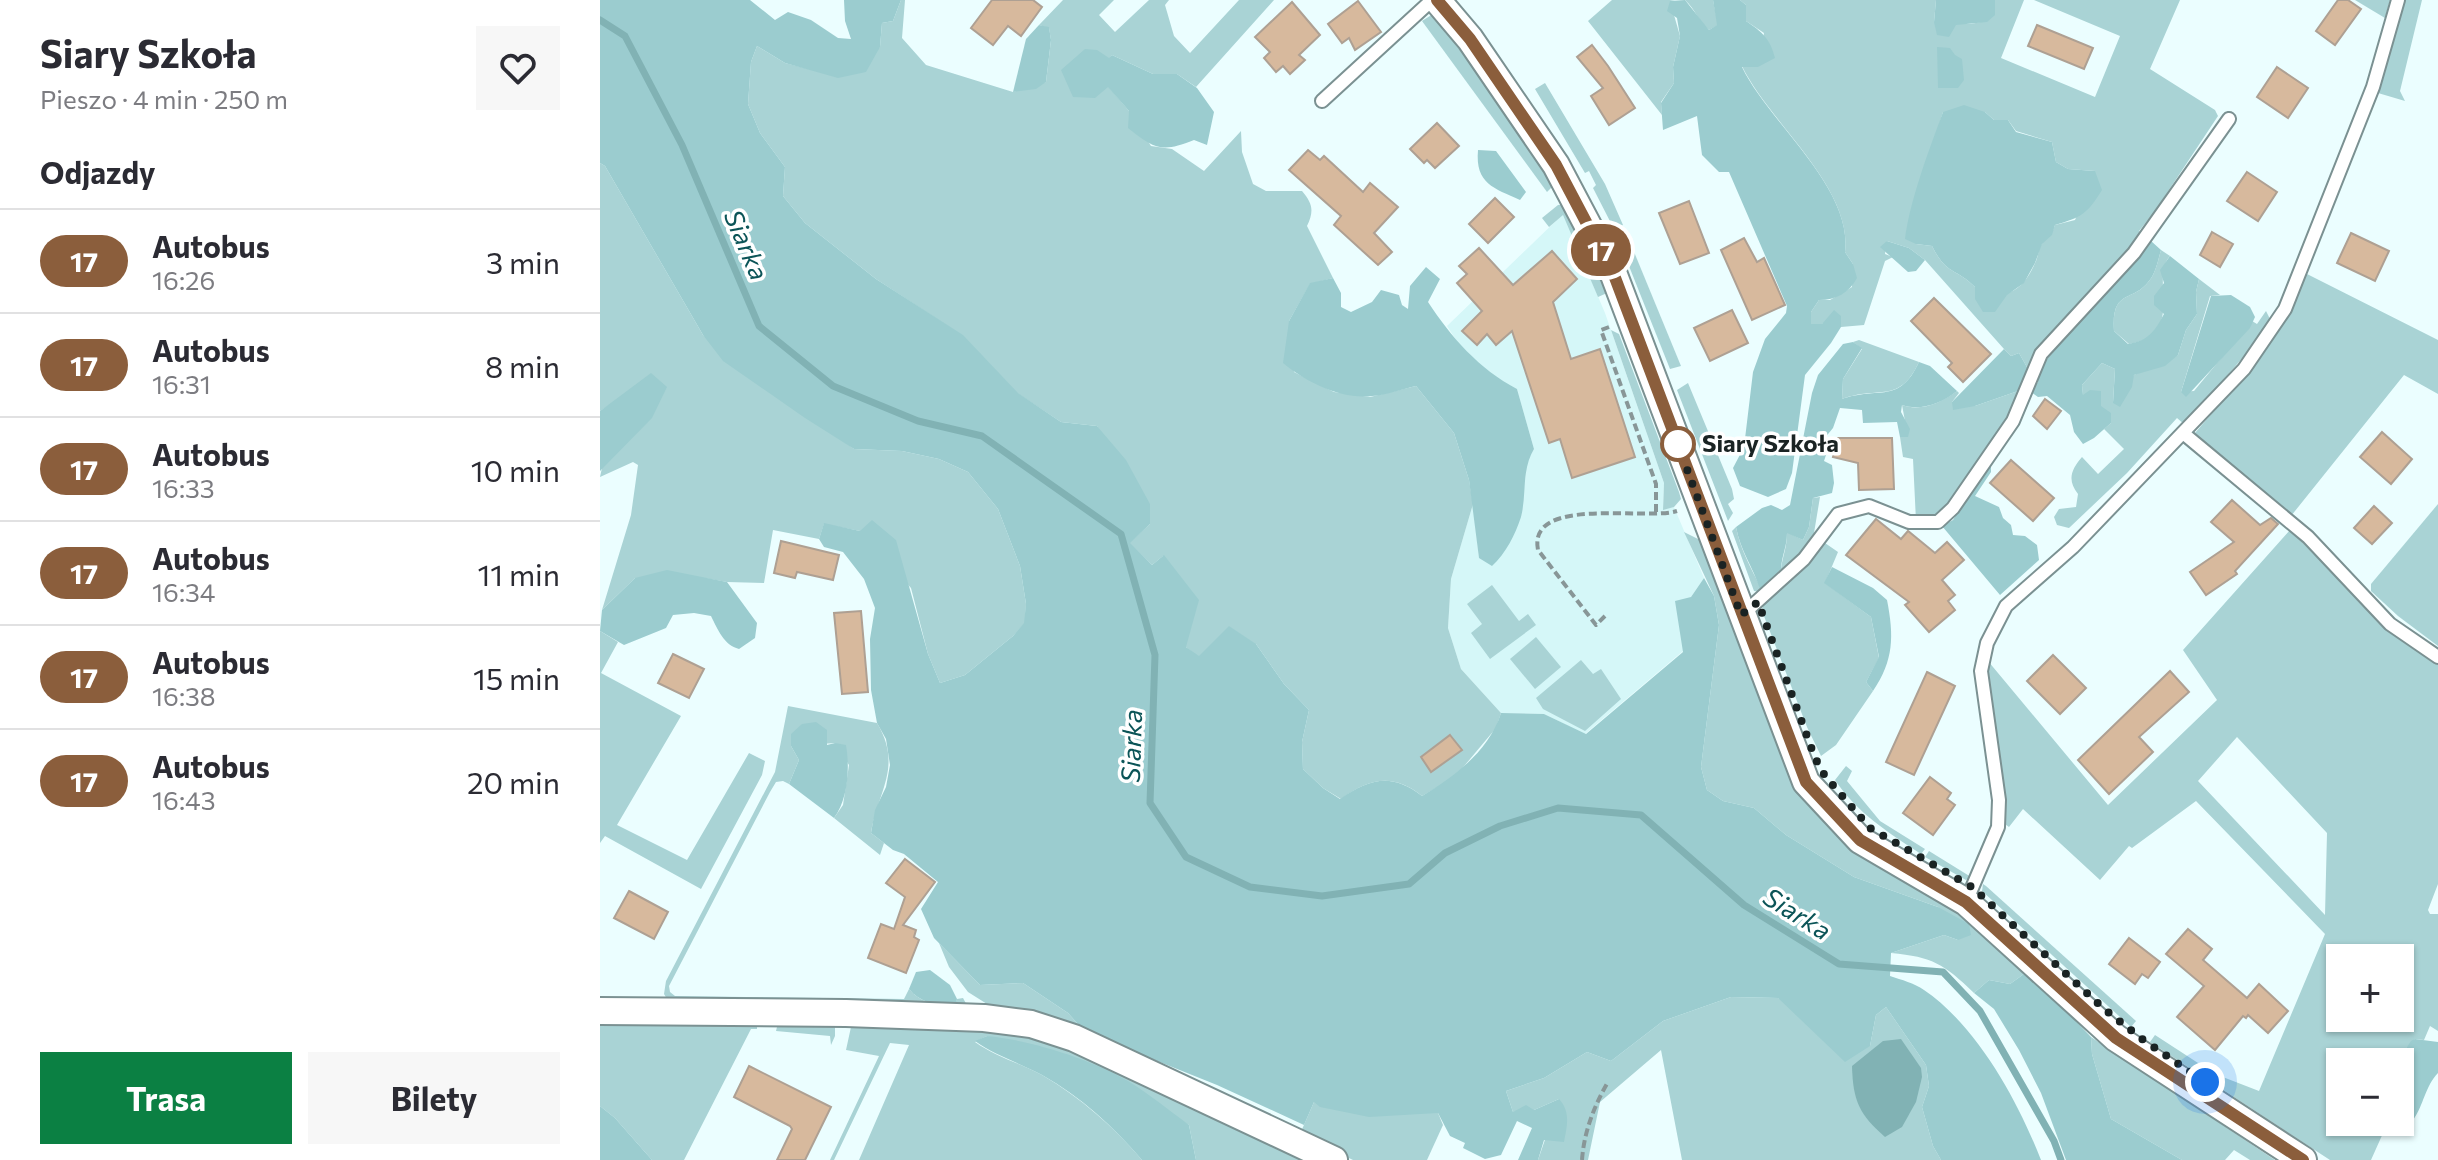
<!DOCTYPE html>
<html lang="pl">
<head>
<meta charset="utf-8">
<style>
	:root { --surface:#fff; --page:#f7f7f7; --text:#2b2b33; --muted:#7c7c81; --line:#e1e1e2; --accent:#0b8043 }
	body { margin:0; font-family:Commissioner,sans-serif; background:var(--page); color:var(--text); height:100vh; display:flex; flex-direction:column; font-size:30px; white-space:nowrap }
	* { box-sizing:border-box; margin:0 }
	p { font-size:26px; color:var(--muted) }
	.icon { flex:none; width:44px; height:44px; fill:none; stroke:currentColor; stroke-width:2; stroke-linecap:round; stroke-linejoin:round }
	.map { position:relative; flex:1; overflow:hidden }
	.sheet { display:flex; flex-direction:column; background:var(--surface); width:600px }
	.sheet>* { flex:none }
	.badge { padding:0 16px; border-radius:26px; font-size:28px; line-height:52px }
	.buttons { position:absolute; left:1726px; top:944px; display:grid; gap:16px }
	.buttons a { display:grid; place-items:center; width:88px; height:88px; border-radius:0px; background:var(--surface); box-shadow:0 2px 6px #0004; font-size:40px }
	.you { position:absolute; width:40px; height:40px; margin:-20px; border:6px solid #fff; border-radius:50%; background:#1a73e8; box-shadow:0 0 0 12px #1a73e833 }
	.map>.badge { position:absolute; translate:-50% -50%; box-shadow:0 0 0 4px #fff }
	h2 { padding:0 40px; font-size:30px; line-height:72px }
	.round { display:grid; place-items:center; flex:none; width:84px; height:84px; border-radius:0px; background:var(--page) }
	.overview { display:flex; align-items:center; justify-content:space-between; height:136px; padding:0 40px }
	h1 { font-size:38px; font-weight:700; line-height:60px }
	.button { display:flex; gap:16px; margin-top:auto; padding:16px 40px }
	.button a { flex:1; height:92px; border-radius:0px; background:var(--accent); color:#fff; font-size:32px; font-weight:700; line-height:92px; text-align:center }
	.button a+a { background:var(--page); color:var(--text) }
	ul { padding:0; list-style:none }
	li { display:flex; align-items:center; gap:24px; height:104px; padding:0 40px; border-top:2px solid var(--line) }
	li div { flex:1 }
	li b { display:block; font-size:30px }
	li em { font-style:normal }
	li .badge { min-width:88px; font-weight:700; text-align:center }
	main { display:flex; flex:1; min-height:0 }
	.map>svg:first-child { display:block }
	.built { fill:#d5f7f8 }
	.green { fill:#a9d3d5; fill-rule:evenodd }
	.forest { fill:#9bcccf }
	.water { fill:#81b2b4 }
	.lines { fill:none; stroke-linecap:round; stroke-linejoin:round }
	.stream { stroke:#81b2b4; stroke-width:7 }
	.building { fill:#d7b99d; stroke:#aea093; stroke-width:2 }
	.service-casing { stroke:#7b9192; stroke-width:16 }
	.minor-casing { stroke:#7b9192; stroke-width:30 }
	.path { stroke:#889697; stroke-width:4; stroke-dasharray:8 4; stroke-linecap:butt }
	.service { stroke:#fff; stroke-width:12 }
	.minor { stroke:#fff; stroke-width:26 }
	.line-casing { stroke:#fff; stroke-width:18 }
	.line { stroke:#8b5e3c; stroke-width:12 }
	.walk { stroke:#1a2323; stroke-width:8; stroke-dasharray:0 14.4 }
	.stop-dot { fill:#fff; stroke:#8b5e3c; stroke-width:4 }
	.labels { text-anchor:middle; stroke-width:7; stroke-linejoin:round; paint-order:stroke }
	.stop-label { font-size:24px; font-weight:bold; fill:#1a2323; stroke:#fff; text-anchor:start }
	.water-label { font-size:26px; font-style:italic; fill:#0b5457; stroke:#fff }
</style>
</head>
<body>
<main>
<section class="sheet">
<div class="overview"><div><h1>Siary Szkoła</h1><p>Pieszo · 4 min · 250 m</p></div><a class="round"><svg class="icon" aria-label="heart" viewBox="0 0 24 24"><path d="M12 20l-8-8c-3-5 5-10 8-4 3-6 11-1 8 4z"/></svg></a></div>
<h2>Odjazdy</h2>
<ul>
<li><span class="badge" style="background:#8b5e3c;color:#fff">17</span><div><b>Autobus</b><p>16:26</p></div><em>3 min</em></li>
<li><span class="badge" style="background:#8b5e3c;color:#fff">17</span><div><b>Autobus</b><p>16:31</p></div><em>8 min</em></li>
<li><span class="badge" style="background:#8b5e3c;color:#fff">17</span><div><b>Autobus</b><p>16:33</p></div><em>10 min</em></li>
<li><span class="badge" style="background:#8b5e3c;color:#fff">17</span><div><b>Autobus</b><p>16:34</p></div><em>11 min</em></li>
<li><span class="badge" style="background:#8b5e3c;color:#fff">17</span><div><b>Autobus</b><p>16:38</p></div><em>15 min</em></li>
<li><span class="badge" style="background:#8b5e3c;color:#fff">17</span><div><b>Autobus</b><p>16:43</p></div><em>20 min</em></li>
</ul>
<div class="button"><a>Trasa</a><a>Bilety</a></div>
</section>
<div class="map">
<svg width="1838" height="1160" viewBox="0 0 1838 1160">
	<rect width="100%" height="100%" fill="#ebfeff"/>
	<polygon class="built" points="963,214 1005,313 1064,483 1063,509 1074,507 1104,578 1091,597 1083,651 985,734 944,714 901,713 861,669 848,628 851,579 873,504 879,558 921,516 927,461 934,449 917,389 897,379 862,349 847,326"/>
	<g class="green">
		<path d="M301,0H305L302,38L326,65L413,92L446,82L451,40L449,28L439,25L463,0H514L499,15L515,32L549,0H569L565,5L574,36L590,53L639,0H674L596,87L577,74H553L512,55L509,59L508,86L529,111L551,146L572,149L604,171L641,131L642,152L653,184L666,191H702C713,204 714,211 707,226L733,278L710,284L689,321L694,372L734,392L770,397L816,386L854,433L869,480L873,504L851,579L848,628L861,669L901,713L896,728L855,777L822,796C793,773 770,778 741,799L723,788L703,769L702,742L709,710L684,684L656,644L598,657L586,647L563,556L552,565L529,543L550,524L497,426L461,422L417,393L363,336L276,279L205,223L183,196L185,167L160,133L148,104L151,62L157,46L185,63L209,69L280,47L282,23L293,21Z"/>
		<polygon points="1012,0 1075,0 1070,1 1080,36 1073,67 1074,83 1061,102 1062,115 988,21"/>
		<path d="M1085,0H1113L1118,25L1109,30C1099,22 1095,9 1085,0Z"/>
		<path d="M1140,0H1336L1334,22C1353,24 1381,28 1395,14V0H1424L1401,58L1495,97L1520,36L1434,0H1580L1550,69L1615,110L1618,116L1555,211L1539,231L1542,234C1530,248 1518,263 1505,277C1476,307 1446,330 1428,369L1419,353L1411,356L1404,349L1325,260L1309,248L1287,241L1285,254L1293,257L1285,261L1264,325L1241,327V316L1222,324H1211V312L1219,300H1230L1252,287L1253,264L1245,252C1253,187 1168,121 1142,66L1158,67L1164,33L1146,21V5ZM1343,112H1385L1394,120H1408L1416,131L1452,142L1456,162L1468,169L1495,171L1475,220L1455,225C1452,235 1446,237 1441,245C1438,251 1438,258 1435,263C1422,294 1406,296 1375,299V287C1355,267 1347,276 1332,246L1316,244L1319,188Z"/>
		<polygon points="1755,0 1790,0 1785,18"/>
		<polygon points="1804,0 1822,0 1800,91 1805,101 1778,93"/>
		<polygon points="833,14 907,113 953,186 947,192 822,21"/>
		<polygon points="945,83 1005,184 1023,225 1014,229 993,188 996,185 989,171 985,173 935,89"/>
		<polygon points="0,163 5,166 103,335 254,449 302,451 339,459 368,472 398,509 420,566 426,604 425,623 413,636 365,675 340,683 328,654 311,588 260,531 224,524 219,539 173,530 164,583 127,582 104,578 35,578 2,610 31,515 38,465 33,462 0,477 17,400 0,411"/>
		<polygon points="968,204 978,218 1007,293 998,297 963,215 949,227 942,218 958,205"/>
		<polygon points="1032,247 1081,366 1070,369 1023,251"/>
		<path d="M1561,250L1570,256C1549,279 1587,335 1529,344L1514,331C1511,288 1533,303 1549,281C1556,273 1558,260 1561,250Z"/>
		<polygon points="1705,273 1838,340 1838,394 1804,375 1691,516 1595,433 1648,371"/>
		<path d="M1599,279L1620,295L1610,296L1581,392L1594,391L1652,321L1657,324L1666,311L1670,319L1662,335L1585,425L1577,418L1527,473L1469,528L1457,525L1454,517L1459,509L1476,507L1478,494C1467,480 1471,470 1482,457L1498,474L1524,449L1504,429L1511,423L1483,396L1482,385L1502,363L1515,369L1513,402L1534,375L1578,355L1586,330L1597,314L1596,292Z"/>
		<polygon points="1011,330 1019,334 1079,492 1081,499 1074,507 1063,510 1064,483"/>
		<path d="M1259,340L1319,362C1299,405 1279,385 1242,399L1243,379L1262,349L1253,342Z"/>
		<polygon points="1088,383 1132,489 1134,499 1128,504 1133,513 1128,521 1077,390"/>
		<path d="M1357,391L1359,393L1352,402L1375,406L1418,391L1411,411L1344,513L1328,520L1316,521L1313,459L1303,457L1300,437H1308L1302,405C1320,412 1341,403 1357,391Z"/>
		<path d="M1220,497L1213,539L1184,573L1161,592L1154,591L1132,531L1136,527C1140,549 1151,568 1161,588L1181,569C1183,554 1187,548 1187,532L1203,540L1209,527L1213,498Z"/>
		<polygon points="1838,504 1838,646 1798,616 1771,591 1771,584"/>
		<path d="M1690,530L1787,627L1838,665V884L1828,910L1830,914H1838V1031L1830,1026L1824,1040L1815,1039L1798,1057L1797,1062H1740V1122H1788L1771,1160H1730L1550,1042L1555,1035L1615,1074L1659,1091L1725,934L1596,801L1532,848L1529,846L1500,880L1423,809L1409,827L1405,824V804L1393,724L1388,661L1508,805L1617,700L1583,650ZM1637,737L1727,833L1725,915L1598,781ZM1740,958H1800V1018H1740Z"/>
		<path d="M1084,532L1106,543L1202,785L1372,919L1428,971L1410,984L1389,980L1374,993C1344,964 1333,957 1291,953L1344,935L1358,940L1338,907L1254,877L1186,835L1154,808L1123,801L1107,790L1101,767L1119,625L1114,596Z"/>
		<polygon points="1225,543 1238,552 1225,583 1271,617 1279,658 1266,682 1273,691 1236,745 1221,756 1207,727 1162,611 1163,605 1198,573"/>
		<polygon points="892,585 919,621 928,614 936,625 890,659 871,633 882,624 867,604"/>
		<polygon points="0,631 18,642 1,673 81,716 17,825 87,860 149,753 165,761 162,775 101,889 5,836 0,843"/>
		<polygon points="936,637 961,667 935,689 910,659"/>
		<polygon points="981,660 993,674 1001,669 1021,699 985,731 943,709 936,698"/>
		<path d="M188,706L277,723C303,767 278,790 271,833L284,843L280,855L234,818L243,805L249,765L235,743L191,746L199,760L189,784L183,781L176,782L170,792L69,986L70,992L75,996L304,999L309,989C319,1002 339,1007 354,1006L357,999L363,998L369,1009L67,999L64,994L66,981L175,772Z"/>
		<path d="M1246,766L1252,771L1247,781L1280,821L1325,849L1321,854C1289,833 1257,813 1235,780Z"/>
		<polygon points="1329,851 1371,877 1366,880 1325,857"/>
		<polygon points="1383,884 1386,886 1536,1021 1531,1027 1382,891"/>
		<polygon points="339,943 380,985 423,983 468,1013 485,1032 415,1010 387,1004 368,992 349,967"/>
		<polygon points="1131,997 1178,998 1270,1046 1276,1015 1286,1007 1326,1065 1329,1086 1322,1107 1333,1146 1341,1160 1082,1160 1061,1050 1000,1102 988,1160 938,1160 959,1099 934,1110 913,1112 906,1091 944,1078 987,1052 1011,1061 1063,1021"/>
		<polygon points="157,1018 157,1029 151,1029 84,1160 52,1160 15,1118 0,1106 0,1019"/>
		<path d="M257,1020L438,1036L717,1160H596L589,1125L387,1036L375,1042C396,1057 420,1063 442,1075C481,1098 513,1126 542,1160H259L309,1045L290,1043L234,1160H230L279,1056L246,1050L251,1027Z"/>
		<polygon points="178,1023 235,1023 235,1036 231,1045 230,1036 176,1031"/>
		<polygon points="1491,1037 1675,1160 1650,1160 1634,1150 1625,1160 1582,1160 1511,1119 1492,1054"/>
		<polygon points="714,1102 838,1113 843,1125 827,1160 753,1160 700,1134"/>
	</g>
	<g class="forest">
		<path d="M0,0H150L175,20L188,12L211,20L238,38L251,39L245,21L244,0H301L293,21L282,23L280,47L266,72L238,78L185,63L157,46L151,62L148,104L160,133L185,167L183,196L205,223L276,279L363,335L418,393L461,422L497,426L526,460L550,504V524L530,543L552,565L564,555L599,600L586,647L599,656L629,626L656,644L684,684L709,710L702,742L703,769L723,788L740,799C771,778 792,773 822,796C855,776 889,751 901,713L944,714L986,734L1083,652L1075,601L1091,597L1104,578L1114,596L1119,625L1101,767L1107,790L1123,801L1154,808L1186,835L1254,877L1338,907L1369,924L1371,935L1358,940L1344,935L1291,953L1290,976C1302,980 1314,983 1324,990C1377,1026 1418,1101 1441,1160H1341L1333,1146L1322,1107L1329,1086L1326,1065L1286,1007L1276,1015L1270,1046L1245,1062L1178,998L1131,997L1063,1021L1011,1061L987,1052L944,1078L906,1091L913,1112L926,1105L934,1110L959,1099C971,1112 967,1126 964,1142L944,1140L938,1160H918L932,1128L917,1121L901,1155L885,1159L863,1148L865,1143L850,1136L838,1113L769,1117L720,1107L714,1102L704,1125L617,1085L485,1032L468,1013L423,983L380,985L334,938L321,909L338,882L304,854L293,850L271,833L275,810L286,787L290,765L286,739L277,723L271,690L270,639L275,608L264,579L243,552L224,547L219,539L224,523L260,531L272,520L296,540L328,654L340,683L365,675L413,636L424,623L426,604L420,566L398,509L368,472L339,459L302,451L254,449L205,418L123,361L103,335L5,166L0,163Z"/>
		<path d="M1085,0L1109,30L1117,25L1113,0H1140L1146,5V21C1162,32 1170,38 1175,58L1158,67H1142C1168,122 1253,187 1245,252L1253,264L1257,278C1249,293 1236,300 1219,300L1211,312V324H1222L1234,310L1241,316V327L1231,343L1205,375L1192,473L1186,489L1168,497L1140,486L1133,468L1144,447L1153,372L1165,339L1186,313L1187,306L1129,172H1119L1102,155L1097,116L1063,130L1061,103L1074,83L1073,67L1080,36L1077,18L1067,11L1070,1Z"/>
		<polygon points="1336,0 1395,0 1395,15 1387,22 1356,25 1349,37 1337,35 1334,22"/>
		<polygon points="439,25 449,27 451,40 446,82 436,89 413,92 426,39"/>
		<polygon points="1337,47 1350,48 1355,55 1362,59 1364,80 1358,88 1338,88"/>
		<path d="M485,49L497,50L509,58L512,55L553,74H577L597,88L614,112L607,145L594,140C562,153 554,149 528,128L529,111L508,87L495,98L473,97L461,70Z"/>
		<path d="M1364,105L1385,112L1394,120H1408L1416,132L1452,142L1456,162L1468,169L1495,171L1502,190C1487,214 1482,217 1455,225L1452,235L1442,244L1435,263L1424,283L1407,295L1395,312H1383L1375,299V287C1355,267 1347,276 1332,246L1316,244L1305,239C1310,200 1329,150 1343,112Z"/>
		<path d="M878,150L896,151L926,192L920,200C894,188 875,184 878,150Z"/>
		<polygon points="1287,241 1309,248 1325,260 1316,271 1308,272 1280,247"/>
		<path d="M1551,241L1561,250C1558,260 1556,273 1549,281C1533,303 1511,288 1514,331L1528,344C1548,341 1555,331 1564,314L1554,305V296L1564,283L1560,270L1570,256L1599,279L1596,292L1597,314L1586,330L1578,355L1565,366L1534,375L1532,387L1520,407L1513,403L1515,369L1502,363L1482,385L1483,395L1490,390L1501,391V406L1511,413V423L1494,438L1483,444L1474,432L1470,415L1447,396L1438,397L1431,392L1438,382V370L1516,276Z"/>
		<path d="M826,267L840,279L828,302C851,337 879,369 917,389L934,449C921,471 927,494 921,517C915,535 906,553 892,566L879,558L869,480L854,433L816,386C802,389 787,395 772,396C742,400 706,382 683,363L689,321L710,283L733,278L741,293V307L751,312L772,302L781,290L799,295L802,305L808,309L810,286Z"/>
		<polygon points="1631,295 1650,307 1655,317 1650,328 1586,397 1581,392 1611,296"/>
		<path d="M1253,342L1262,348L1243,379L1242,399C1279,386 1299,405 1319,362L1330,366L1357,391C1341,404 1320,411 1302,405L1301,412L1310,429L1308,437H1300L1297,422L1263,423L1262,410L1240,408L1233,428L1224,439L1228,449L1224,461L1232,465L1234,483L1232,493L1213,498L1209,527L1203,540L1187,533C1187,547 1182,554 1181,569L1160,589C1153,567 1140,550 1136,527L1162,508L1171,505L1182,510L1190,505L1212,393L1218,375L1243,344Z"/>
		<polygon points="1404,349 1411,356 1419,353 1428,369 1418,391 1375,406 1353,410 1352,402"/>
		<polygon points="51,373 67,387 52,418 0,471 0,411"/>
		<polygon points="1388,460 1391,463 1391,472 1375,496 1399,507 1403,518 1411,525 1413,535 1425,536 1437,545 1439,560 1400,595 1342,526 1353,520"/>
		<path d="M1232,567L1273,588L1287,600C1294,636 1294,660 1273,691L1266,682L1279,657L1271,617L1224,583Z"/>
		<path d="M67,570L127,582L157,623L155,638L139,649C124,645 118,630 111,616L94,613L73,615L66,628L24,645L0,631L2,610L35,578Z"/>
		<path d="M216,722L227,730V745L235,743L246,745C250,769 248,799 234,818L189,784L199,760L191,746V734L202,724Z"/>
		<path d="M330,970L350,985L357,999L355,1006C339,1007 319,1002 309,989L316,972Z"/>
		<polygon points="1428,971 1491,1037 1492,1054 1511,1119 1582,1160 1466,1160 1441,1093 1419,1050 1394,1009 1374,993 1389,980 1410,984"/>
		<path d="M387,1036C430,1040 491,1059 528,1081C549,1094 569,1110 589,1125L596,1160H542C513,1126 481,1097 442,1075C420,1063 396,1056 375,1041Z"/>
		<path d="M1815,1039L1838,1042V1073C1825,1086 1824,1105 1813,1120L1805,1121L1800,1117V1062H1797L1811,1041Z"/>
		<polygon points="0,1106 15,1118 52,1160 0,1160"/>
	</g>
	<path class="water" d="M1301,1039L1321,1068L1322,1077L1316,1102L1302,1127L1285,1137C1259,1114 1253,1101 1252,1066L1283,1041Z"/>
	<g class="lines">
		<polyline class="stream" points="0,20 25,36 82,145 159,326 233,386 318,421 382,436 521,534 555,655 550,803 586,857 650,887 722,896 809,884 845,853 900,826 958,808 1041,815 1144,905 1239,964 1343,972 1380,1011 1454,1141 1461,1160"/>
	</g>
	<g class="building">
		<polygon points="392,0 433,0 442,7 421,36 408,26 393,45 371,28"/>
		<polygon points="1738,0 1748,0 1761,9 1735,45 1716,31"/>
		<polygon points="758,1 781,32 755,50 749,38 742,43 728,24"/>
		<polygon points="692,2 720,35 699,55 705,60 690,74 683,66 676,72 664,58 670,52 655,37"/>
		<polygon points="1437,25 1493,48 1484,69 1428,46"/>
		<polygon points="992,45 1008,66 1035,108 1009,125 991,96 1003,88 977,57"/>
		<polygon points="1677,67 1708,88 1688,118 1657,97"/>
		<polygon points="837,123 859,146 835,168 827,160 824,163 810,149"/>
		<polygon points="708,150 720,160 724,156 763,192 770,183 798,207 774,233 792,252 778,265 734,225 741,216 689,170"/>
		<polygon points="1647,172 1677,192 1658,221 1627,201"/>
		<polygon points="895,198 914,217 888,243 869,224"/>
		<polygon points="1089,201 1109,253 1080,264 1059,213"/>
		<polygon points="1612,232 1633,244 1620,267 1600,255"/>
		<polygon points="1751,233 1789,251 1775,281 1737,263"/>
		<polygon points="1144,238 1157,262 1164,258 1185,305 1152,320 1121,250"/>
		<polygon points="879,248 913,285 952,251 977,279 953,302 971,359 1000,349 1035,457 972,478 960,439 949,443 912,331 896,345 887,334 877,345 862,331 882,311 857,283 867,274 859,266"/>
		<polygon points="1334,298 1391,354 1363,382 1348,367 1352,363 1311,321"/>
		<polygon points="1132,310 1148,343 1110,361 1094,328"/>
		<polygon points="1445,399 1461,411 1447,429 1433,416"/>
		<polygon points="1782,432 1812,459 1791,484 1760,457"/>
		<polygon points="1238,438 1292,438 1294,489 1259,490 1258,463 1233,457"/>
		<polygon points="1411,460 1454,498 1433,521 1390,483"/>
		<polygon points="1632,500 1660,525 1671,518 1678,524 1635,571 1637,574 1606,595 1590,572 1634,542 1611,522"/>
		<polygon points="1774,506 1792,523 1772,544 1754,528"/>
		<polygon points="1276,519 1301,539 1308,531 1335,553 1347,542 1364,560 1342,580 1355,595 1348,601 1355,610 1329,632 1305,605 1309,602 1246,555"/>
		<polygon points="181,541 239,555 233,580 197,572 195,578 174,573"/>
		<polygon points="261,611 268,692 242,694 234,613"/>
		<polygon points="73,654 104,669 89,698 58,683"/>
		<polygon points="1453,655 1486,688 1460,714 1427,681"/>
		<polygon points="1570,671 1589,692 1539,737 1553,752 1509,794 1478,760"/>
		<polygon points="1327,672 1355,686 1314,775 1286,762"/>
		<polygon points="850,735 862,750 831,772 821,757"/>
		<polygon points="1330,777 1351,793 1347,799 1355,805 1333,835 1303,813"/>
		<polygon points="305,859 335,882 303,925 316,930 314,937 319,940 306,973 268,958 281,924 294,929 305,897 286,883"/>
		<polygon points="29,891 68,912 54,939 14,918"/>
		<polygon points="1588,929 1612,949 1603,960 1647,998 1659,984 1688,1011 1668,1033 1648,1015 1646,1018 1643,1016 1615,1050 1577,1017 1604,986 1566,954"/>
		<polygon points="1529,938 1560,962 1548,978 1542,974 1535,984 1509,964"/>
		<polygon points="149,1066 231,1107 205,1160 177,1160 192,1129 190,1126 134,1097"/>
	</g>
	<g class="lines">
		<defs>
			<g id="service">
				<polyline points="722,101 832,0"/>
				<polyline points="1583,433 1708,537 1790,624 1838,657"/>
				<polyline points="1142,615 1204,559 1238,514 1269,506 1309,522 1338,522 1353,508 1413,421 1441,354 1534,253 1629,119"/>
				<polyline points="1366,902 1398,827 1399,800 1381,671 1387,643 1406,606 1473,547 1644,369 1685,309 1773,87 1798,0"/>
			</g>
			<g id="minor">
				<polyline points="837,0 870,39 956,165 1014,275 1206,782 1260,840 1366,902 1516,1038 1703,1160"/>
				<polyline points="0,1011 246,1013 384,1018 431,1024 474,1038 734,1160"/>
			</g>
		</defs>
		<use href="#service" class="service-casing"/>
		<use href="#minor" class="minor-casing"/>
		<g class="path">
			<polyline points="1009,327 1001,330 1056,484 1056,513"/>
			<path d="M1005,616L996,625L938,550C927,495 1046,521 1077,511"/>
			<path d="M982,1160C984,1132 994,1106 1008,1082"/>
		</g>
		<use href="#service" class="service"/>
		<use href="#minor" class="minor"/>
	</g>
	<g class="lines">
		<defs>
			<polyline id="line" points="837,0 870,39 956,165 1014,275 1206,782 1260,840 1366,902 1516,1038 1703,1160"/>
		</defs>
		<use href="#line" class="line-casing"/>
		<use href="#line" class="line"/>
		<polyline class="walk" points="1078,444 1075,437 1141,615 1158,602 1215,758 1225,776 1270,828 1372,887 1503,1008 1542,1039 1605,1082"/>
	</g>
	<circle class="stop-dot" cx="1078" cy="444" r="16"/>
	<g class="labels">
		<g class="stop-label">
			<text x="1102" y="452">Siary Szkoła</text>
		</g>
		<g class="water-label">
			<text transform="translate(146 245) rotate(67)" y="9">Siarka</text>
			<text transform="translate(532 746) rotate(-88)" y="9">Siarka</text>
			<text transform="translate(1197 914) rotate(32)" y="9">Siarka</text>
		</g>
	</g>
</svg>
<div class="buttons">
<a>+</a>
<a>−</a>
</div>
<div class="you" style="left:1605px;top:1082px"></div>
<b class="badge" style="left:1001px;top:250px;background:#8b5e3c;color:#fff">17</b>
</div>
</main>
</body>
</html>
